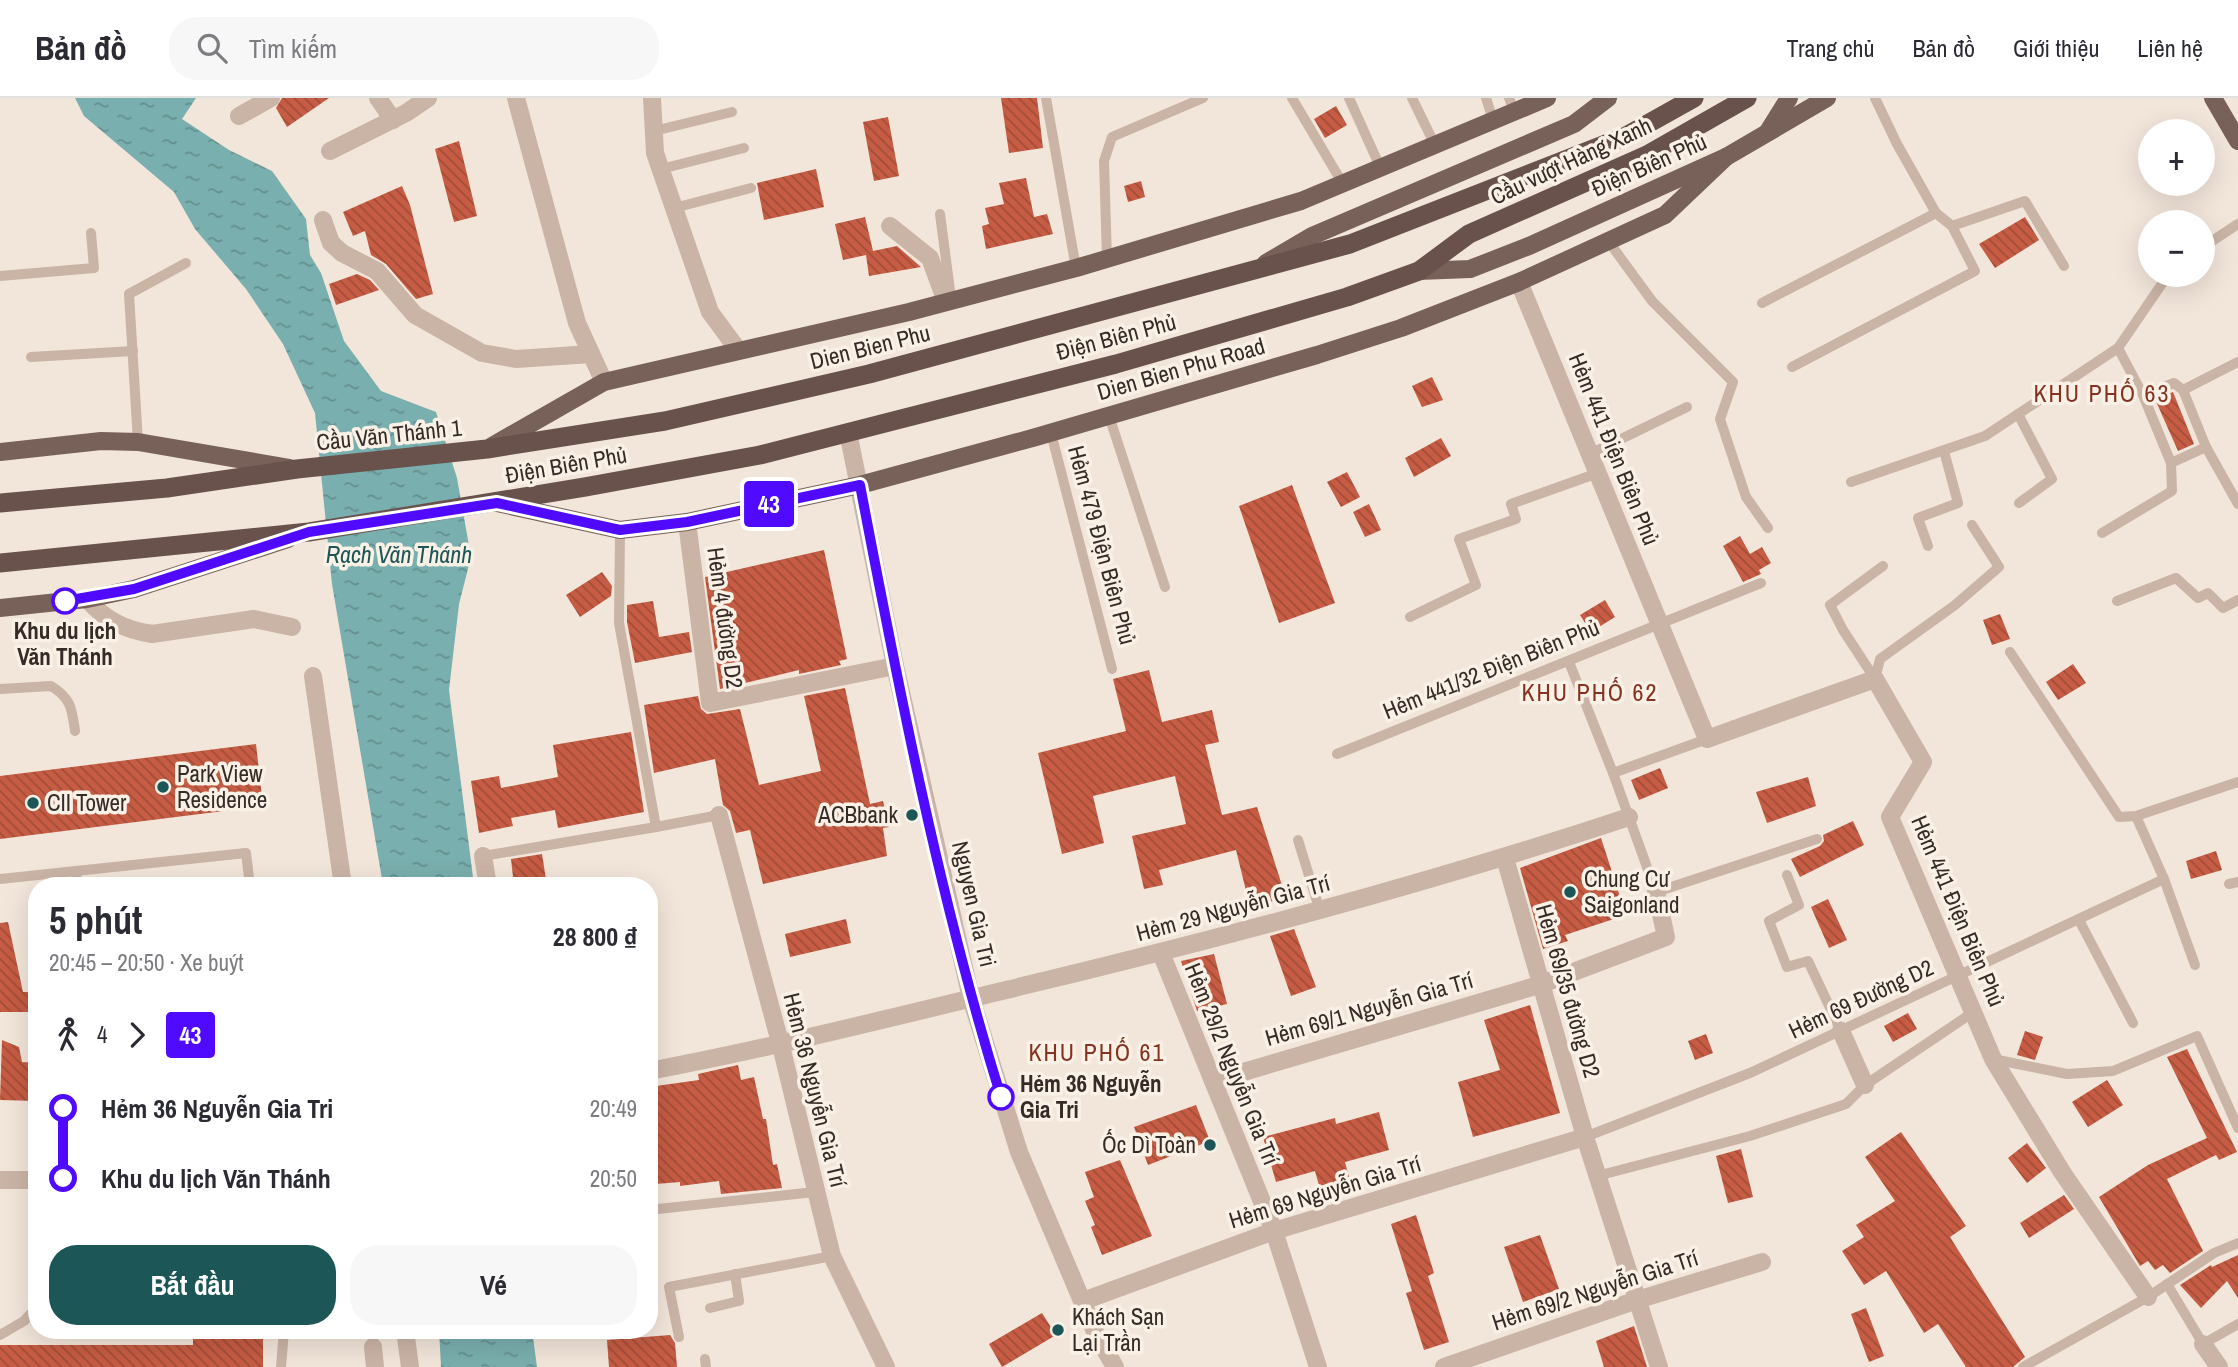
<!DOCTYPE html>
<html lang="vi">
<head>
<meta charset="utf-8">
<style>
	:root { --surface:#fff; --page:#f7f7f7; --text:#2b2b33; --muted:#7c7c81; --line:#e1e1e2; --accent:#1c5657 }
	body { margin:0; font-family:"Archivo Narrow",sans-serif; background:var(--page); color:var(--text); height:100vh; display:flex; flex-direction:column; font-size:26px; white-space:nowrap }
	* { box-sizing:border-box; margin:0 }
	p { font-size:23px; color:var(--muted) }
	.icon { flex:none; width:38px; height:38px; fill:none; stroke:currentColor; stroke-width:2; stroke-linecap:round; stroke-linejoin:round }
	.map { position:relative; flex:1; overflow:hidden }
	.sheet { position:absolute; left:28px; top:779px; width:630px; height:462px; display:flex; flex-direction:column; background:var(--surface); border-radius:28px; box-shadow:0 7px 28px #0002 }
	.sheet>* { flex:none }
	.badge { padding:0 14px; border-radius:5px; font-size:24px; line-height:46px }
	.controls { position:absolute; left:2138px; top:21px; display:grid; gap:14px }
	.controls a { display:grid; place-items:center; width:77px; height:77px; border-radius:50%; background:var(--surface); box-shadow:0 7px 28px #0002; font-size:35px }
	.map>.badge { position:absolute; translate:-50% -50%; box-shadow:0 0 0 4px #fff }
	.legs { display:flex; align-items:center; gap:10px; height:77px; padding:0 21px; font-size:23px }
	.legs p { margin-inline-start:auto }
	.summary { display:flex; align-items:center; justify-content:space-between; height:119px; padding:0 21px }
	h1 { font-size:38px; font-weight:700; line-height:52px }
	.primary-button { display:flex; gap:14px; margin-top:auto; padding:14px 21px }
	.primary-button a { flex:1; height:80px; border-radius:28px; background:var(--accent); color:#fff; font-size:28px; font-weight:700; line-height:80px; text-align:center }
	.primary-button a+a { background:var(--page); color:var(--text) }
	ul { padding:0 21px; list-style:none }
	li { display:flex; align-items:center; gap:24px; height:70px; font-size:26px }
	li i { display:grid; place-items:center; width:10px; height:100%; margin:0 9px; background:currentColor }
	li i::after { content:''; width:18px; height:18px; margin:-9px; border:5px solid; border-radius:50%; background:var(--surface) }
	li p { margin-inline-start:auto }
	li:first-child i { background:linear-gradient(#0000 50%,currentColor 0) }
	li:last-child i { background:linear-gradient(currentColor 50%,#0000 0) }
	header { display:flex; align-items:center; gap:42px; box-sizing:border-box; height:98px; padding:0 35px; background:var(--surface); border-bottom:2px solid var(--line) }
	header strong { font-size:33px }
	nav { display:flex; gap:38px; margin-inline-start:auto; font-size:24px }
	.search { width:490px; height:63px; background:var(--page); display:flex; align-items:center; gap:18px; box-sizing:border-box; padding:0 24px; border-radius:28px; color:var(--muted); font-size:26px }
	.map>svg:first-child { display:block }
	.water { fill:url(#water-ripples) }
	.building { fill:url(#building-back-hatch) }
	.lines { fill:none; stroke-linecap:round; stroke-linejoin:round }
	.service { stroke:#cab4a6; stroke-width:10 }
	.minor { stroke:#cab4a6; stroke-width:18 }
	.tertiary { stroke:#cab4a6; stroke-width:18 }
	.primary { stroke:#786158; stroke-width:18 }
	.trunk { stroke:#68524b; stroke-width:19 }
	.line-1-casing { stroke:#fff; stroke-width:16 }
	.line-1 { stroke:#4f0aff; stroke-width:10 }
	.stop-1-dot { fill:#fff; stroke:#4f0aff; stroke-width:3.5 }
	.poi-dot { fill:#1c5657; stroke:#f9f0e6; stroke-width:2.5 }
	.labels { text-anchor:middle; stroke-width:7; stroke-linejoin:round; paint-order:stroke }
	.street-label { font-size:23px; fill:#362b27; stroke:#f9f0e6 }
	.stop-label { font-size:23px; font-weight:bold; fill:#362b27; stroke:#f9f0e6 }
	.poi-label { font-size:23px; fill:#362b27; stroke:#f9f0e6; text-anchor:start }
	.neighbourhood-label { font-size:24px; letter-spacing:2px; fill:#853320; stroke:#f9f0e6 }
	.water-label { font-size:24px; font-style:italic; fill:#1c5657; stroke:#f9f0e6 }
</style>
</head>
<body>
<header>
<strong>Bản đồ</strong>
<div class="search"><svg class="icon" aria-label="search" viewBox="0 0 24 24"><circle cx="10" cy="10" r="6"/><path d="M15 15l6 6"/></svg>Tìm kiếm</div>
<nav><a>Trang chủ</a><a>Bản đồ</a><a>Giới thiệu</a><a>Liên hệ</a></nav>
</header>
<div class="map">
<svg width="2238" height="1269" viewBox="0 0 2238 1269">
	<defs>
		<pattern id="water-ripples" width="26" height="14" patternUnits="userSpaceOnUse" patternTransform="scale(1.75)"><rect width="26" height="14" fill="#79afae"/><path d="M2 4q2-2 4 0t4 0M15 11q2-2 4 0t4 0" fill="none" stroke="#648f8e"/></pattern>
		<pattern id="building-back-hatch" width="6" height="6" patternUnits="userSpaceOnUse" patternTransform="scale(1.75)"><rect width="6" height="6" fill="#c65c43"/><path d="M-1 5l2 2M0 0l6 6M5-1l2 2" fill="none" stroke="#a24c38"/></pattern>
	</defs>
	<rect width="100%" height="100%" fill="#f2e5da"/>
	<g class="water">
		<polygon points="75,0 196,0 182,21 229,52 272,73 306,121 310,157 321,175 344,243 381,293 436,314 457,380 471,459 459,506 449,592 474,787 383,787 332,486 315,315 283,246 246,191 195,131 174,94 84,18"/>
		<polygon points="439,1232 532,1232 537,1269 441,1269"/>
	</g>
	<g class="building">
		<polygon points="282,0 329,0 287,29 276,10"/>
		<polygon points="1001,0 1037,0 1043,50 1009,55"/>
		<polygon points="1336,8 1347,27 1325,40 1314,21"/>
		<polygon points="888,19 899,78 874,83 863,24"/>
		<polygon points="459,43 477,118 454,124 435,51"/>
		<polygon points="816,71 824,109 764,122 757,85"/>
		<polygon points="1026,80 1034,119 1047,116 1053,136 986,151 982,128 989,126 985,110 1004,106 999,85"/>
		<polygon points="1141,83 1145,99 1128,104 1124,88"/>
		<polygon points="402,88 410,107 433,196 416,201 386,166 371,157 365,133 353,138 343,114"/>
		<polygon points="865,119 873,153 897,148 921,169 869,178 866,157 843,162 835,126"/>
		<polygon points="2025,119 2039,142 1995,170 1979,146"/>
		<polygon points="357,176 370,182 379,192 336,207 329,186"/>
		<polygon points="1432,279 1443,302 1422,309 1412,288"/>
		<polygon points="2173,294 2194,346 2178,353 2155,301"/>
		<polygon points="1441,340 1451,358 1414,379 1405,360"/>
		<polygon points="1347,374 1360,399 1341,409 1327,384"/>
		<polygon points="1292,387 1335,505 1279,525 1239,408"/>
		<polygon points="1369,406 1381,432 1365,439 1353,414"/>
		<polygon points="1740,438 1750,456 1762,449 1771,465 1759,472 1761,476 1743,484 1723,448"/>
		<polygon points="824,452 847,561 839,563 841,567 799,576 799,572 720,591 705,479"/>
		<polygon points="602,474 612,488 611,498 580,519 566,497"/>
		<polygon points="1605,502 1615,519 1591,534 1580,517"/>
		<polygon points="653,503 659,539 689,534 692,554 635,565 627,524 627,507"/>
		<polygon points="2000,516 2010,541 1992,547 1983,522"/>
		<polygon points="2073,566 2086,585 2058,602 2046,584"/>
		<polygon points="1149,572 1162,624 1212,612 1219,644 1205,647 1222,717 1257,709 1286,800 1250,809 1236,752 1159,772 1163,787 1144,791 1132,738 1186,726 1175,678 1093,698 1104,745 1062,756 1038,655 1126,633 1113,581"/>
		<polygon points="845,590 870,706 883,703 889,729 883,730 887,758 763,786 750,732 736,735 730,713 723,707 715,661 654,675 644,607 698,598 701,611 707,616 740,611 759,687 821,673 804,598"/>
		<polygon points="631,634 644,714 558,730 555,712 511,720 513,728 479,735 471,683 499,678 501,690 558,679 553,647"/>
		<polygon points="256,646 263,708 0,741 0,678"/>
		<polygon points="1660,670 1668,690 1639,702 1631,682"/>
		<polygon points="1808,679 1816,708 1767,725 1756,694"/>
		<polygon points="1853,723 1864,747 1800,779 1791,761 1820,748 1824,743 1823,737"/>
		<polygon points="1601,740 1626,817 1565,837 1568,843 1543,851 1520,770"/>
		<polygon points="2216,753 2222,772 2191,781 2186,763"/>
		<polygon points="542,756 547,788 514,788 511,761"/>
		<polygon points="1828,801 1847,842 1829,850 1811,809"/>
		<polygon points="846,821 851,845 790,859 785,836"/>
		<polygon points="8,824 23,894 35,894 35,914 0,914 0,825"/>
		<polygon points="1294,831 1316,889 1291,898 1270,838"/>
		<polygon points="1214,856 1227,906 1197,913 1181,863"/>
		<polygon points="1530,907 1560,1015 1473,1039 1458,984 1500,972 1484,922"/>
		<polygon points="1908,915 1917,931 1893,944 1884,928"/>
		<polygon points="2025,933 2043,939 2035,962 2017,957"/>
		<polygon points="1706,936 1713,955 1695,962 1688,943"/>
		<polygon points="2,942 19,949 22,964 36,965 37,1003 0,1002"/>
		<polygon points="2187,951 2237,1054 2219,1062 2216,1057 2167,1081 2203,1153 2170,1175 2163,1167 2155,1172 2148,1163 2140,1168 2099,1099 2148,1067 2207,1040 2167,959"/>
		<polygon points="738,967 741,982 754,979 763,1021 766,1021 773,1067 777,1066 782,1090 721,1096 719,1083 680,1088 680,1084 656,1086 649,1045 649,989 699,982 698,976"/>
		<polygon points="2107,982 2123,1007 2088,1029 2072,1004"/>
		<polygon points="1196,1007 1210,1043 1148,1067 1134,1029"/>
		<polygon points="1379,1014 1389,1052 1345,1064 1350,1083 1320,1091 1315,1073 1276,1084 1263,1039 1335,1020 1336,1026"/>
		<polygon points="1901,1034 1966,1128 1950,1139 2025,1259 2013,1269 1966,1269 1938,1226 1924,1235 1886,1173 1864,1187 1842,1153 1864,1139 1856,1127 1895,1103 1865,1059"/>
		<polygon points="2027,1045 2046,1070 2027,1085 2008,1060"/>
		<polygon points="1741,1051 1753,1099 1728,1105 1716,1058"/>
		<polygon points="1120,1062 1152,1138 1102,1157 1091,1129 1095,1127 1085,1103 1094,1099 1085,1074"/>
		<polygon points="2064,1097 2074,1111 2029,1140 2020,1125"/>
		<polygon points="1416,1117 1434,1175 1428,1178 1449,1244 1424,1252 1406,1195 1412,1193 1391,1126"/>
		<polygon points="1540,1137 1559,1191 1523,1204 1504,1149"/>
		<polygon points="2238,1157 2238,1200 2227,1183 2201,1210 2180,1187 2211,1167 2212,1169"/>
		<polygon points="1866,1210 1884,1258 1869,1264 1851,1216"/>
		<polygon points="1042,1215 1056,1237 1002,1269 989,1246"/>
		<polygon points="1634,1228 1647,1269 1604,1269 1596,1243"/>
		<polygon points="193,1232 263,1232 263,1269 0,1269 0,1247 193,1247"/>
		<polygon points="670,1237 675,1245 677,1269 609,1269 607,1242"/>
	</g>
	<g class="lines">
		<g class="service">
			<polyline points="1046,0 1076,170"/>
			<polyline points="1292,0 1343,86"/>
			<polyline points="1349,0 1381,71"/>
			<polyline points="1412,0 1435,47"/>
			<polyline points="1486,0 1493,22"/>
			<polyline points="1509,0 1514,13"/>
			<polyline points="654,33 732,14"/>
			<polyline points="661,71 744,50"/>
			<polyline points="674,110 751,90"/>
			<polyline points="940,116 951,200"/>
			<polyline points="1952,128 2025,103 2064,168"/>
			<polyline points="1609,144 1652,203 1733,284 1720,321 1746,399 1768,430"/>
			<polyline points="2203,149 2238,126"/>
			<polyline points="1107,161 1104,63 1112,39 1203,0"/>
			<polyline points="0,178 94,170 91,135"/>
			<polyline points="1762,205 1936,115"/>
			<polyline points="2118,250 2143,297 2171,365"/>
			<polyline points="31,259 133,253"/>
			<polyline points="1792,269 1975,173 1952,128 1936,115 1897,46 1875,0"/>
			<polyline points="2183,292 2206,349 2238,406"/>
			<polyline points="2183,292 2238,264"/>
			<polyline points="2143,297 2174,285 2183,292"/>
			<polyline points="2018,316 2052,381 2019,405"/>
			<polyline points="1109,318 1165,489"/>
			<polyline points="1051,335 1112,571"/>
			<polyline points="138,344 129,196 186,165"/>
			<polyline points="1590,356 1687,309"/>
			<polyline points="1851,384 1985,338 2118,250 2168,177"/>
			<polyline points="620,432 619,525 656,729 719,717"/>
			<polyline points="2102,435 2172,393 2171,365 2206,349"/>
			<polyline points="1928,448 1918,420 1958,405 1944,353"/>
			<polyline points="2117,503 2176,480 2198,500 2208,495 2223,510 2238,502"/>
			<polyline points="1410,519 1476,487 1459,441 1516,421 1511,406 1598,375"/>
			<polyline points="2010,554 2119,719 2136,718 2238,684"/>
			<polyline points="1569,564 1613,675"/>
			<polyline points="1875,581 1880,561 1955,507 1999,469 1972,427"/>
			<polyline points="1875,581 1843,532 1830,507 1883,468"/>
			<path d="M0,591L51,588C71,600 72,611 75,633"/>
			<polyline points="1707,641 1613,675 1656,794 1817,741"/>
			<polyline points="1337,656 1761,485"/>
			<polyline points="2136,718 2164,781 2195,867"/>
			<polyline points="1298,742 1320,813"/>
			<polyline points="483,758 656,729"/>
			<polyline points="76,773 77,788"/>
			<polyline points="1787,777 1799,807 1769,823 1787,869 1808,863 1841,933"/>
			<polyline points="0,781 246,755 250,788"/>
			<polyline points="2229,786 2238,784"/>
			<polyline points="2079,822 2133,925"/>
			<polyline points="1993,961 2067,976 2113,973 2197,938 2238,1030"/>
			<polyline points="1585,1039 1750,975 2164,781"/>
			<polyline points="1597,1078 1750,1038 1846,1006 1865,987 1975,913"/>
			<polyline points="649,1112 814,1094"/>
			<polyline points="2167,1186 2203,1246 2238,1226"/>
			<polyline points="710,1210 739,1203 735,1176"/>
			<polyline points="0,1237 24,1223 37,1209"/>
			<polyline points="679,1239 669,1189 832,1158"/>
			<polyline points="705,1261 706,1269"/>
			<polyline points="281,1269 284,1232"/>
			<polyline points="2023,1269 2148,1199 2214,1155 2238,1145"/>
		</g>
		<g class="minor">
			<polyline points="378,0 393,22"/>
			<polyline points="516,0 577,225 604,284"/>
			<polyline points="652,0 655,55 710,214 738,252"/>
			<polyline points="239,18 271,0"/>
			<polyline points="330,53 406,15 428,0"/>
			<polyline points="323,122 331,145 342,155 377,173 415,217 482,255 516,261 591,256"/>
			<polyline points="890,128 930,160 946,204"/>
			<polyline points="1519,184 1707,641 1875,581 1923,664 1890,719 1993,961 2062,1074 2148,1199"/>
			<polyline points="687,424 710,605 895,568"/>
			<path d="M87,501C105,522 125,532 152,536L254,521L292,529"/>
			<polyline points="313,578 343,788"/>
			<polyline points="719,717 781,948 832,1158 886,1269"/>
			<polyline points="483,758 488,788"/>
			<polyline points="1505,760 1585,1039 1659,1269"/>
			<polyline points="1161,855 1274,1133 1318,1269"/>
			<polyline points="1841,933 1865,987"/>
			<path d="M649,973C770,950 886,921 1006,892C1216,842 1424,787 1629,719"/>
			<polyline points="1213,983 1539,887 1666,839 1656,794"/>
			<polyline points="0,1082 37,1082"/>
			<polyline points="1083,1203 1274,1133 1585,1039"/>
			<polyline points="405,1232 410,1269"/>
			<polyline points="2203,1246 2219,1269"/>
			<polyline points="373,1249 375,1269"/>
			<polyline points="1444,1269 1637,1202 1762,1164"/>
		</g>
		<polyline class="tertiary" points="848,334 895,568 971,900 1019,1054 1096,1236 1115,1269"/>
		<g class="primary">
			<polyline points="2213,0 2238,43"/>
			<polyline points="1769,32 1789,0"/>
			<polyline points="1266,165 1312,138 1574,26 1608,0"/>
			<polyline points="1419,173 1470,171 1529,148 1726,59 1827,0"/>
			<polyline points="492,348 604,284 909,214 1076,170 1301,103 1547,0"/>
			<polyline points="0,354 101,343 138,344 290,370"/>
			<polyline points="497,405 620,432 687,424 860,387 1036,339 1317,257 1401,230 1519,184 1665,117 1726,59"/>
			<polyline points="0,510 87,501 134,491 288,441"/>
		</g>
		<g class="trunk">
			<polyline points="0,405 167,390 297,371 487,351 665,323 869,276 1350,146 1626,38 1694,0"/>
			<polyline points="0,465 309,434 585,389 760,357 1116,266 1347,199 1419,173 1469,136 1647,57 1747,0"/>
		</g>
	</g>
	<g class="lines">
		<defs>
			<path id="line-1" d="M65,503L134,491L309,434L497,405L620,432L687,424L860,387C899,592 939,799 1001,999"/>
		</defs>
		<use href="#line-1" class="line-1-casing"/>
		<use href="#line-1" class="line-1"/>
	</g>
	<g class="stop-1-dot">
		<circle cx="65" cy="503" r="12"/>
		<circle cx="1001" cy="999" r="12"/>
	</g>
	<g class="poi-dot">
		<circle cx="163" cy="689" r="7"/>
		<circle cx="33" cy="705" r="7"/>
		<circle cx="912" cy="717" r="7"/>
		<circle cx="1570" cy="794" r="7"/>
		<circle cx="1210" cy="1047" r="7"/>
		<circle cx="1058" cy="1232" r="7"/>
	</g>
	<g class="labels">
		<g class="street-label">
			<text transform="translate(1571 63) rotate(-25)" y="8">Cầu vượt Hàng Xanh</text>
			<text transform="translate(1649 67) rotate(-24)" y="8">Điện Biên Phủ</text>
			<text transform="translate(1116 239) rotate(-15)" y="8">Điện Biên Phủ</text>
			<text transform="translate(870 249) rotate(-14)" y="8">Dien Bien Phu</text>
			<text transform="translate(1181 271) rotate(-16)" y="8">Dien Bien Phu Road</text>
			<text transform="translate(389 337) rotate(-6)" y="8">Cầu Văn Thánh 1</text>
			<text transform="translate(1614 351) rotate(68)" y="8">Hẻm 441 Điện Biên Phủ</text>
			<text transform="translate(566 367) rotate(-10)" y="8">Điện Biên Phủ</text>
			<text transform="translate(1102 447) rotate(75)" y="8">Hẻm 479 Điện Biên Phủ</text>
			<text transform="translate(725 520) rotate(82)" y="8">Hẻm 4 đường D2</text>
			<text transform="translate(1491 571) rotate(-22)" y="8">Hẻm 441/32 Điện Biên Phủ</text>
			<text transform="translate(974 806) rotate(77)" y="8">Nguyen Gia Tri</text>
			<text transform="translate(1233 810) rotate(-15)" y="8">Hẻm 29 Nguyễn Gia Trí</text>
			<text transform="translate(1958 813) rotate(67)" y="8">Hẻm 441 Điện Biên Phủ</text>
			<text transform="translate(1568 893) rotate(74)" y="8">Hẻm 69/35 đường D2</text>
			<text transform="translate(1861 901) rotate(-25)" y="8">Hẻm 69 Đường D2</text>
			<text transform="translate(1369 911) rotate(-16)" y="8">Hẻm 69/1 Nguyễn Gia Trí</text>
			<text transform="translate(1232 966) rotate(68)" y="8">Hẻm 29/2 Nguyễn Gia Trí</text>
			<text transform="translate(815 992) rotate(76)" y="8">Hẻm 36 Nguyễn Gia Trí</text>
			<text transform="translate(1325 1094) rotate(-17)" y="8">Hẻm 69 Nguyễn Gia Trí</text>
			<text transform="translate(1595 1192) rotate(-18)" y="8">Hẻm 69/2 Nguyễn Gia Trí</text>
		</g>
		<g class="stop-label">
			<text x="65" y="541">Khu du lịch<tspan x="65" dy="26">Văn Thánh</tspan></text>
			<text x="1020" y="994" text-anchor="start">Hẻm 36 Nguyễn<tspan x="1020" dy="26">Gia Tri</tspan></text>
		</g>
		<g class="poi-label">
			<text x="177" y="684">Park View<tspan x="177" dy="26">Residence</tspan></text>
			<text x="47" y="713">CII Tower</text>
			<text x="898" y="725" text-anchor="end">ACBbank</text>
			<text x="1584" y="789">Chung Cư<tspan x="1584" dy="26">Saigonland</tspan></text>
			<text x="1196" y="1055" text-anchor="end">Ốc Dì Toàn</text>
			<text x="1072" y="1227">Khách Sạn<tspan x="1072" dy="26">Lại Trần</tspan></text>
		</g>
		<g class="neighbourhood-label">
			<text x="2102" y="304">KHU PHỐ 63</text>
			<text x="1590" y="603">KHU PHỐ 62</text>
			<text x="1097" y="963">KHU PHỐ 61</text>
		</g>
		<g class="water-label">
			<text x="399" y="465">Rạch Văn Thánh</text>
		</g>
	</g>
</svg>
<div class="controls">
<a>+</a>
<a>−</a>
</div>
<b class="badge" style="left:769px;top:406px;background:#4f0aff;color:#fff">43</b>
<section class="sheet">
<div class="summary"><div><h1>5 phút</h1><p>20:45 – 20:50 · Xe buýt</p></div><b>28 800 ₫</b></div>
<div class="legs"><svg class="icon" aria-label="walk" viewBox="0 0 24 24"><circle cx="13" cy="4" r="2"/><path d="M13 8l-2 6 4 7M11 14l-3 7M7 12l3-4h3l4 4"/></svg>4<svg class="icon" aria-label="forward" viewBox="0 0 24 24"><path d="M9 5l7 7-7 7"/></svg><b class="badge" style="background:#4f0aff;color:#fff">43</b></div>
<ul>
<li><i style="color:#4f0aff"></i><b>Hẻm 36 Nguyễn Gia Tri</b><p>20:49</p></li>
<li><i style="color:#4f0aff"></i><b>Khu du lịch Văn Thánh</b><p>20:50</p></li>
</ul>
<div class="primary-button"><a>Bắt đầu</a><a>Vé</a></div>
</section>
</div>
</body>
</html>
